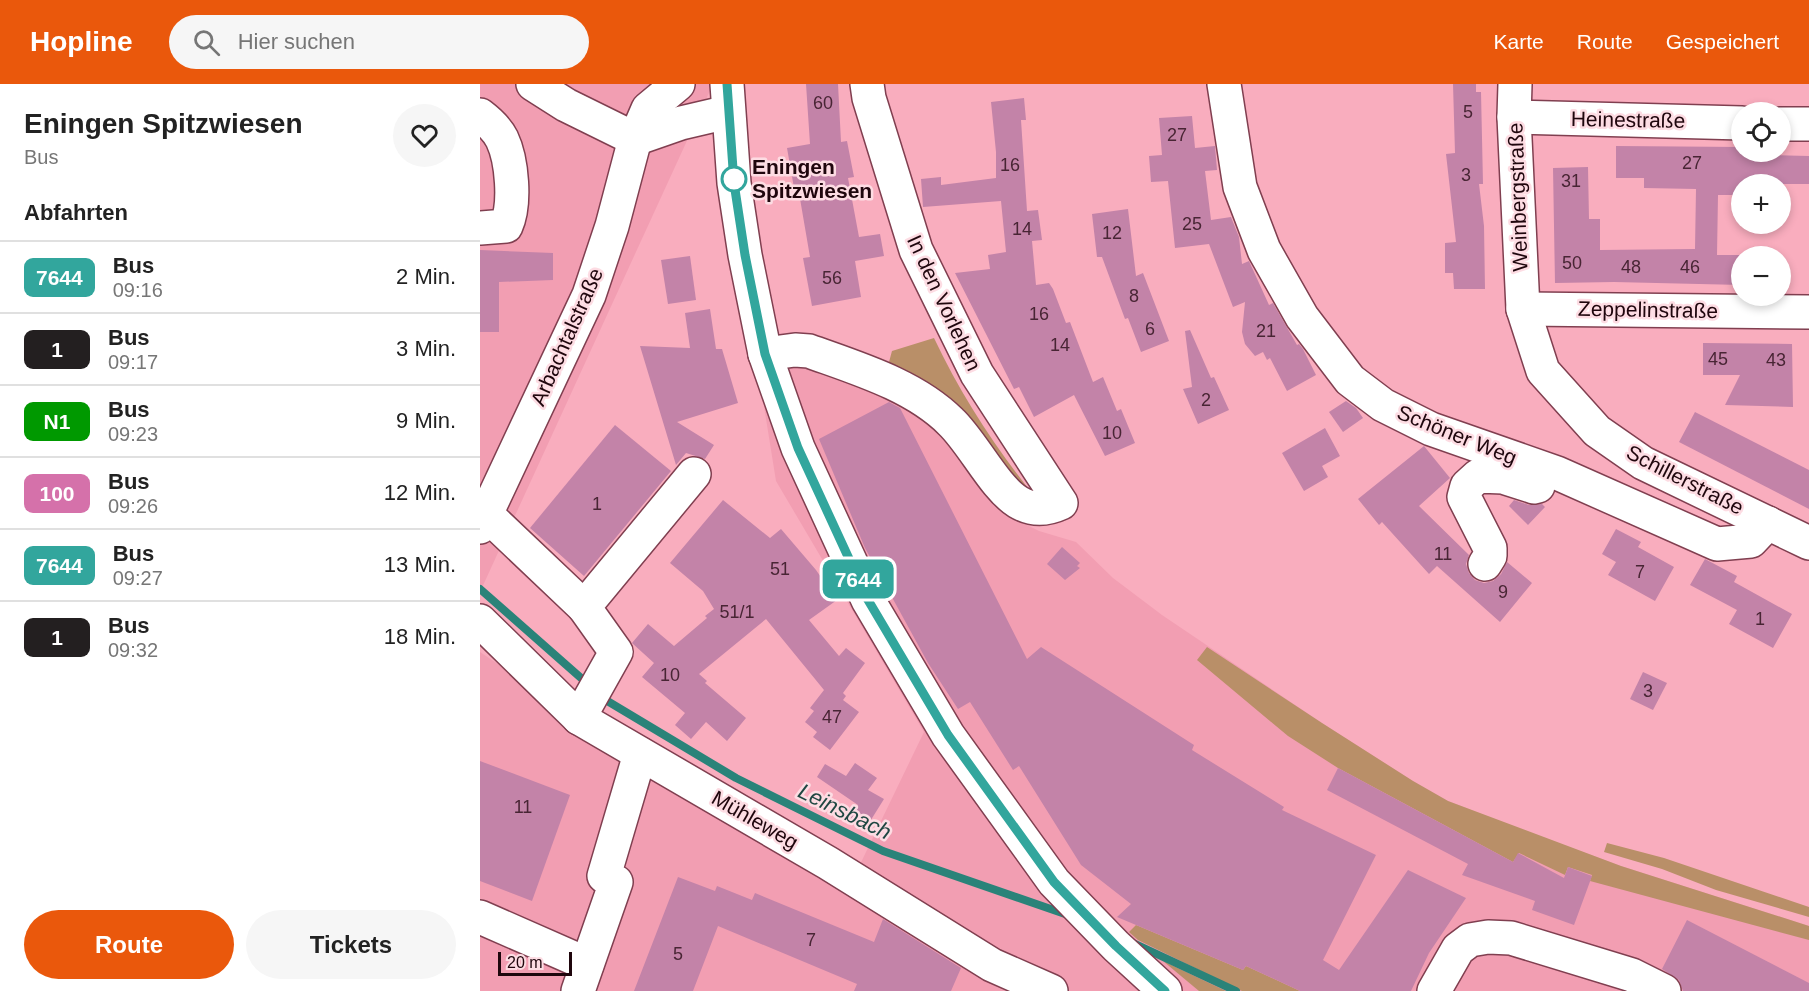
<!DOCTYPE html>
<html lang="de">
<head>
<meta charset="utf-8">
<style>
	:root { --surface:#fff; --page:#f6f6f6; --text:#222; --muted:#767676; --line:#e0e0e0; --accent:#ea580c }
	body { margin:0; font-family:Arial,sans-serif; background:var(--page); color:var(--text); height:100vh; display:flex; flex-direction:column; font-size:22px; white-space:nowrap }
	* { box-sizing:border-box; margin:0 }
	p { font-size:20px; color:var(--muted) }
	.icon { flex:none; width:33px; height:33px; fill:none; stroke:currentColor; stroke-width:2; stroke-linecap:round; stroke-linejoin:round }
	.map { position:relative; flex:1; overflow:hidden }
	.side { display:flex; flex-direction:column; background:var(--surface); width:480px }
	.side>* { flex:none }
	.badge { padding:0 12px; border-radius:9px; font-size:21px; line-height:39px }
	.buttons { position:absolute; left:1251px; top:18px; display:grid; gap:12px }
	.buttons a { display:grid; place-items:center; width:60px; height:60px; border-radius:50%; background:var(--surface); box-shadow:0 3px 9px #0003; font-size:30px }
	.scale { position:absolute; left:18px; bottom:15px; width:74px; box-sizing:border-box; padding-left:6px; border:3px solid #1f060d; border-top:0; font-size:16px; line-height:21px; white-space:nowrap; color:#1f060d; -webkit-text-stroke:4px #fddce3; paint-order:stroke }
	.map>.badge { position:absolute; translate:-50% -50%; box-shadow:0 0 0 3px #fff }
	h2 { padding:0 24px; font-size:22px; line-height:54px }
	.round { display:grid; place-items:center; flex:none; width:63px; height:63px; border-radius:32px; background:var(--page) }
	.overview { display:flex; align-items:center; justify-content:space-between; height:102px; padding:0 24px }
	h1 { font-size:28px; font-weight:700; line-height:45px }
	.action { display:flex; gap:12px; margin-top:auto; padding:12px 24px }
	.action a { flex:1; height:69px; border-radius:36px; background:var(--accent); color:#fff; font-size:24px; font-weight:700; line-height:69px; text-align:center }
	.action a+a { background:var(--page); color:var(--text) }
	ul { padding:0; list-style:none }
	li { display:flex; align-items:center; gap:18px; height:72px; padding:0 24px; border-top:2px solid var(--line) }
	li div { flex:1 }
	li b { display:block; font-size:22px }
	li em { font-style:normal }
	li .badge { min-width:66px; font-weight:700; text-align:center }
	header { display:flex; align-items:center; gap:36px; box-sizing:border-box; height:84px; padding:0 30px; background:var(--accent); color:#fff }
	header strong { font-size:28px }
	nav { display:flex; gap:33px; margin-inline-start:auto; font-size:21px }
	.search { width:420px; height:54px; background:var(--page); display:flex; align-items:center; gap:15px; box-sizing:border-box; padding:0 21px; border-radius:33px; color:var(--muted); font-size:22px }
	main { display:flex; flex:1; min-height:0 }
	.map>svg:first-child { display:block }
	.built { fill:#f29eb2 }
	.green { fill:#b98f68 }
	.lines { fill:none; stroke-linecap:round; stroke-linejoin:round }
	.stream { stroke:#2a8379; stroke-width:8 }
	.building { fill:#c383a8 }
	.minor-casing { stroke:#803f50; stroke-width:36 }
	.major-casing { stroke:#803f50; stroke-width:36 }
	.minor { stroke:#fff; stroke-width:33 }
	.major { stroke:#fff; stroke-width:33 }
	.line-casing { stroke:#fff; stroke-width:14 }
	.line { stroke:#32a69d; stroke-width:9 }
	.stop-dot { fill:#fff; stroke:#32a69d; stroke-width:3 }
	.labels { text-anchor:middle; stroke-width:5; stroke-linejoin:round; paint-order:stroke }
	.number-label { font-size:18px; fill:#482534 }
	.street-label { font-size:21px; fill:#1f060d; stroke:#fddce3 }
	.stop-label { font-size:21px; font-weight:bold; fill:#1f060d; stroke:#fddce3; text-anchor:start }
	.water-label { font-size:22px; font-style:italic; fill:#1f4742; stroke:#fddce3 }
</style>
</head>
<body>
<header>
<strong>Hopline</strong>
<div class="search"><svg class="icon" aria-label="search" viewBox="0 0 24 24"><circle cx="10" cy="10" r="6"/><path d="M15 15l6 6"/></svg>Hier suchen</div>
<nav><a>Karte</a><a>Route</a><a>Gespeichert</a></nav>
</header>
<main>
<section class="side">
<div class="overview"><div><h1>Eningen Spitzwiesen</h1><p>Bus</p></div><a class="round"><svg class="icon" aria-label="heart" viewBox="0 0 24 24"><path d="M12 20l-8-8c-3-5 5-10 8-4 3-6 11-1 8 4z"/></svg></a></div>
<h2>Abfahrten</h2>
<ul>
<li><span class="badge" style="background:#32a69d;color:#fff">7644</span><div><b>Bus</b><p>09:16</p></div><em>2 Min.</em></li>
<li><span class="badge" style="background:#231f20;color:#fff">1</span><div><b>Bus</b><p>09:17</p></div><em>3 Min.</em></li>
<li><span class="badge" style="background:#090;color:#fff">N1</span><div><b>Bus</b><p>09:23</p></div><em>9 Min.</em></li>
<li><span class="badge" style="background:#d571aa;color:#fff">100</span><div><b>Bus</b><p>09:26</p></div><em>12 Min.</em></li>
<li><span class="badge" style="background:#32a69d;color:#fff">7644</span><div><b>Bus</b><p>09:27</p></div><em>13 Min.</em></li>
<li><span class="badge" style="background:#231f20;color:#fff">1</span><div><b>Bus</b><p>09:32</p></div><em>18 Min.</em></li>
</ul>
<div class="action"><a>Route</a><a>Tickets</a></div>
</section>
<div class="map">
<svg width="1329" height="907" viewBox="0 0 1329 907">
	<rect width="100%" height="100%" fill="#f9adbe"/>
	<g class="built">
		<polygon points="0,0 233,0 0,508"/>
		<polygon points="274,260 445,327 521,418 543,439 559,447 596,458 633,494 682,531 842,639 933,697 968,717 1048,748 1141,782 1329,842 1329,907 0,907 0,568 186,692 372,797 444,648 296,397"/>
	</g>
	<g class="green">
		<path d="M454,254C480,309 513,360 551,408L545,412L406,289L412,267Z"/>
		<polygon points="727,563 842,639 933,697 968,717 1141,782 1329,842 1329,856 1110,797 1112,791 1088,783 1085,791 1039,769 1033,778 858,684 808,652 717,576"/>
		<polygon points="1127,759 1184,774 1329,823 1329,833 1236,806 1182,785 1124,768"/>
		<polygon points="656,841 763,886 766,882 820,907 762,907 658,856 649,848"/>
		<polygon points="683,877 746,907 719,907"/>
	</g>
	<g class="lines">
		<g class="stream">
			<polyline points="0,505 109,601"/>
			<polyline points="120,611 129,618 256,694 403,767 588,831"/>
			<polyline points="651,858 756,907"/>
		</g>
	</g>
	<g class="building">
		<polygon points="326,0 358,0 361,58 367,57 374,93 368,94 379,153 400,150 404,172 375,177 381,213 332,222 323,174 330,173 318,103 314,104 307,64 330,60"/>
		<polygon points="973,0 996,0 996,8 1001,8 1003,100 999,100 1004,142 1005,205 974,205 973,189 965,189 965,159 976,158 966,70 975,69"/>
		<polygon points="544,14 546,36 541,36 547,127 558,126 562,156 552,157 556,201 569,199 573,205 586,239 590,238 613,298 623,293 637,327 641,325 655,359 625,372 594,311 554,333 539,303 534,305 475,189 510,185 508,171 526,168 521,117 443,123 441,95 461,93 461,101 516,94 516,68 511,18"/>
		<polygon points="712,32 715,64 735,62 737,86 725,87 731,136 751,133 759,153 762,180 769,177 789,221 793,219 817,261 819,260 823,265 836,291 807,307 790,274 787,276 783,268 775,272 765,260 762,248 765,218 753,223 729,160 695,164 688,97 671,98 669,72 682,71 679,34"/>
		<polygon points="1136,62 1262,63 1262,68 1286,68 1286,71 1329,72 1329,100 1262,100 1262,111 1238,111 1237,171 1262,171 1262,201 1134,198 1075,199 1073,84 1108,83 1109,135 1120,135 1120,166 1215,165 1216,105 1164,104 1164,94 1136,94"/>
		<polygon points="648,125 656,192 663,189 689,257 661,268 648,234 645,235 622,173 617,173 612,130"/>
		<polygon points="0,166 73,169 73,196 19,198 19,248 0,248"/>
		<polygon points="210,172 216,216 188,220 181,176"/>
		<polygon points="230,225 236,265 242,265 258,319 197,338 234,361 225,375 206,369 196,381 160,262 210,264 205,229"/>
		<polygon points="710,246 731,294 734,293 749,326 718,340 703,305 712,303 705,247"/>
		<polygon points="1223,259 1312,260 1313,323 1245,321 1260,291 1223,291"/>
		<polygon points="866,317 876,324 883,334 863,348 849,328"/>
		<polygon points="409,318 420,324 547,575 561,563 714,661 712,666 804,723 802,726 896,771 843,876 859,886 928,786 986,814 949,869 931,907 820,907 766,882 763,886 637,833 651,820 601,781 539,682 533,686 490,618 478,625 448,579 385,464 339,355"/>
		<polygon points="1215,328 1329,386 1329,425 1199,358"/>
		<polygon points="135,341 191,387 104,492 50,444"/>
		<polygon points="845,344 860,372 842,382 848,393 824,407 802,369"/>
		<polygon points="944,362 970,394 939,422 989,471 986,480 989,489 995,496 1004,499 1013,497 1021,490 1027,478 1052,499 1020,538 957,482 949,490 902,438 899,441 878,415"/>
		<polygon points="243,416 290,454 301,445 336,486 357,516 329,536 359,572 366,564 385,579 363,609 366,612 363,616 379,628 350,666 333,653 337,648 325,638 334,627 330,624 344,606 286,535 219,590 227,597 225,599 266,634 247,657 226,638 211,655 195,641 205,629 162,593 174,579 152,559 168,540 194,562 227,534 225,532 234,525 223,507 190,479"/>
		<polygon points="1034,416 1049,421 1062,420 1065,423 1048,441 1029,422"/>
		<polygon points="1136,445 1161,458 1158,463 1194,483 1175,517 1128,491 1136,478 1122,470"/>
		<polygon points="582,463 600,479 597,482 600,484 585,496 567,480"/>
		<polygon points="1225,475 1257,492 1254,498 1312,530 1293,564 1249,540 1257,526 1210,501"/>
		<polygon points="1163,588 1187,599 1173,626 1150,615"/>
		<polygon points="0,677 90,711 52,817 0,797"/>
		<polygon points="375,679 397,694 388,706 404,715 384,747 368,737 378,721 337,693 345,680 366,692"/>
		<polygon points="858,684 1033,778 1038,769 1084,794 1088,783 1112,792 1094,841 1052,826 1055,817 982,791 988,780 847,706"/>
		<polygon points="198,793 235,807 237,802 272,816 275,809 394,858 403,835 481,884 471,907 374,907 377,900 238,842 213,907 154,907"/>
		<polygon points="1207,836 1329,899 1329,907 1203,907 1199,896 1182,885"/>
	</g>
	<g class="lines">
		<defs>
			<g id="minor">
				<polyline points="53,0 86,21 155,55"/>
				<polyline points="744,0 760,103 784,166 822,233 870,296 903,321 951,345 1077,389 1237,460 1271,457 1288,439"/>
				<polyline points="1035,0 1034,33 1043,225 1063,287 1117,347 1163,379 1329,459"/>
				<path d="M0,31C8,37 17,45 22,55C32,76 36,120 26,142L0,144"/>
				<polyline points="1034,33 1262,39"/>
				<polyline points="1300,40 1329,40"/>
				<polyline points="155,55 201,39 248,28"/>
				<polyline points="1043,225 1329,228"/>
				<path d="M285,270L315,266L329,267C376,284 434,301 471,338C493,359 514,403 538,418C553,427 566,426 581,419L497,290L436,166L389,14L387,0"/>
				<polyline points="6,430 104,523"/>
				<polyline points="0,443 109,211 132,142 155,55 168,25 198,0"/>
				<polyline points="1005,480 1010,472 1010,464 984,413 987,402 998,392 1023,393 1054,403 1058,402"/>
				<polyline points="0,537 99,634 348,779 512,881 571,907"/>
				<polyline points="99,634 136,568 104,523 214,390"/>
				<polyline points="0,833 107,880"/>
				<polyline points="98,907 136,798 124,792 160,670"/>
				<polyline points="954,907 978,865 990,856 1008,853 1031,854 1152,891 1184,907"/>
			</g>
			<polyline id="major" points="247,0 254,99 265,171 285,270 318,364 388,516 468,651 574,798 636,862 685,907"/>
		</defs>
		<use href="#minor" class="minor-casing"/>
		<use href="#major" class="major-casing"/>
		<use href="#minor" class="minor"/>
		<use href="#major" class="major"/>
	</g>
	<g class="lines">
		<defs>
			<polyline id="line" points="247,0 254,99 265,171 285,270 318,364 388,516 468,651 574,798 636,862 685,907"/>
		</defs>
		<use href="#line" class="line-casing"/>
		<use href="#line" class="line"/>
	</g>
	<circle class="stop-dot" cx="254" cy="95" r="12"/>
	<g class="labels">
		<g class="number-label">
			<text x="343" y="25">60</text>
			<text x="988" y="34">5</text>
			<text x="697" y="57">27</text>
			<text x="1212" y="85">27</text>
			<text x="530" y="87">16</text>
			<text x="986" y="97">3</text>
			<text x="1091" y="103">31</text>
			<text x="712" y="146">25</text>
			<text x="542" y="151">14</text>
			<text x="632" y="155">12</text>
			<text x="1092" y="185">50</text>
			<text x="1151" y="189">48</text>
			<text x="1210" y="189">46</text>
			<text x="352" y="200">56</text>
			<text x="654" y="218">8</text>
			<text x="559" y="236">16</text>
			<text x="670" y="251">6</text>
			<text x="786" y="253">21</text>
			<text x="580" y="267">14</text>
			<text x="1238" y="281">45</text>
			<text x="1296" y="282">43</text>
			<text x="726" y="322">2</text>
			<text x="632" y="355">10</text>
			<text x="117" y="426">1</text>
			<text x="963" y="476">11</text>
			<text x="300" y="491">51</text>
			<text x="1160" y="494">7</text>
			<text x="1023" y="514">9</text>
			<text x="257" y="534">51/1</text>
			<text x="1280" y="541">1</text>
			<text x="190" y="597">10</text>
			<text x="1168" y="613">3</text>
			<text x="352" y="639">47</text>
			<text x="43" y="729">11</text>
			<text x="331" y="862">7</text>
			<text x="198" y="876">5</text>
		</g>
		<g class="street-label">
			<text transform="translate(1148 36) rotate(1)" y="7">Heinestraße</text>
			<text transform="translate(1038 113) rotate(-92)" y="7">Weinbergstraße</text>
			<text transform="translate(464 219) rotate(65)" y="7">In den Vorlehen</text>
			<text transform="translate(1168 226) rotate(1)" y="7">Zeppelinstraße</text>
			<text transform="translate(87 253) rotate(-66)" y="7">Arbachtalstraße</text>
			<text transform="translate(977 351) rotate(22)" y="7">Schöner Weg</text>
			<text transform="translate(1205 396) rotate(27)" y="7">Schillerstraße</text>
			<text transform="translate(275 736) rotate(30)" y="7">Mühleweg</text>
		</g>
		<g class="stop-label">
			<text x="272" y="90">Eningen<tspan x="272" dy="24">Spitzwiesen</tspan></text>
		</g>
		<g class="water-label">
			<text transform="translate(365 727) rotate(26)" y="8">Leinsbach</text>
		</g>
	</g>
</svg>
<div class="buttons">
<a><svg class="icon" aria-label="locate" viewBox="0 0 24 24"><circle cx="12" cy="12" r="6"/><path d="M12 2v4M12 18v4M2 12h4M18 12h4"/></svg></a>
<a>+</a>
<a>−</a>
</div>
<div class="scale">20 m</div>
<b class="badge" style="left:378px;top:495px;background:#32a69d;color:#fff">7644</b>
</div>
</main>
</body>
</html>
